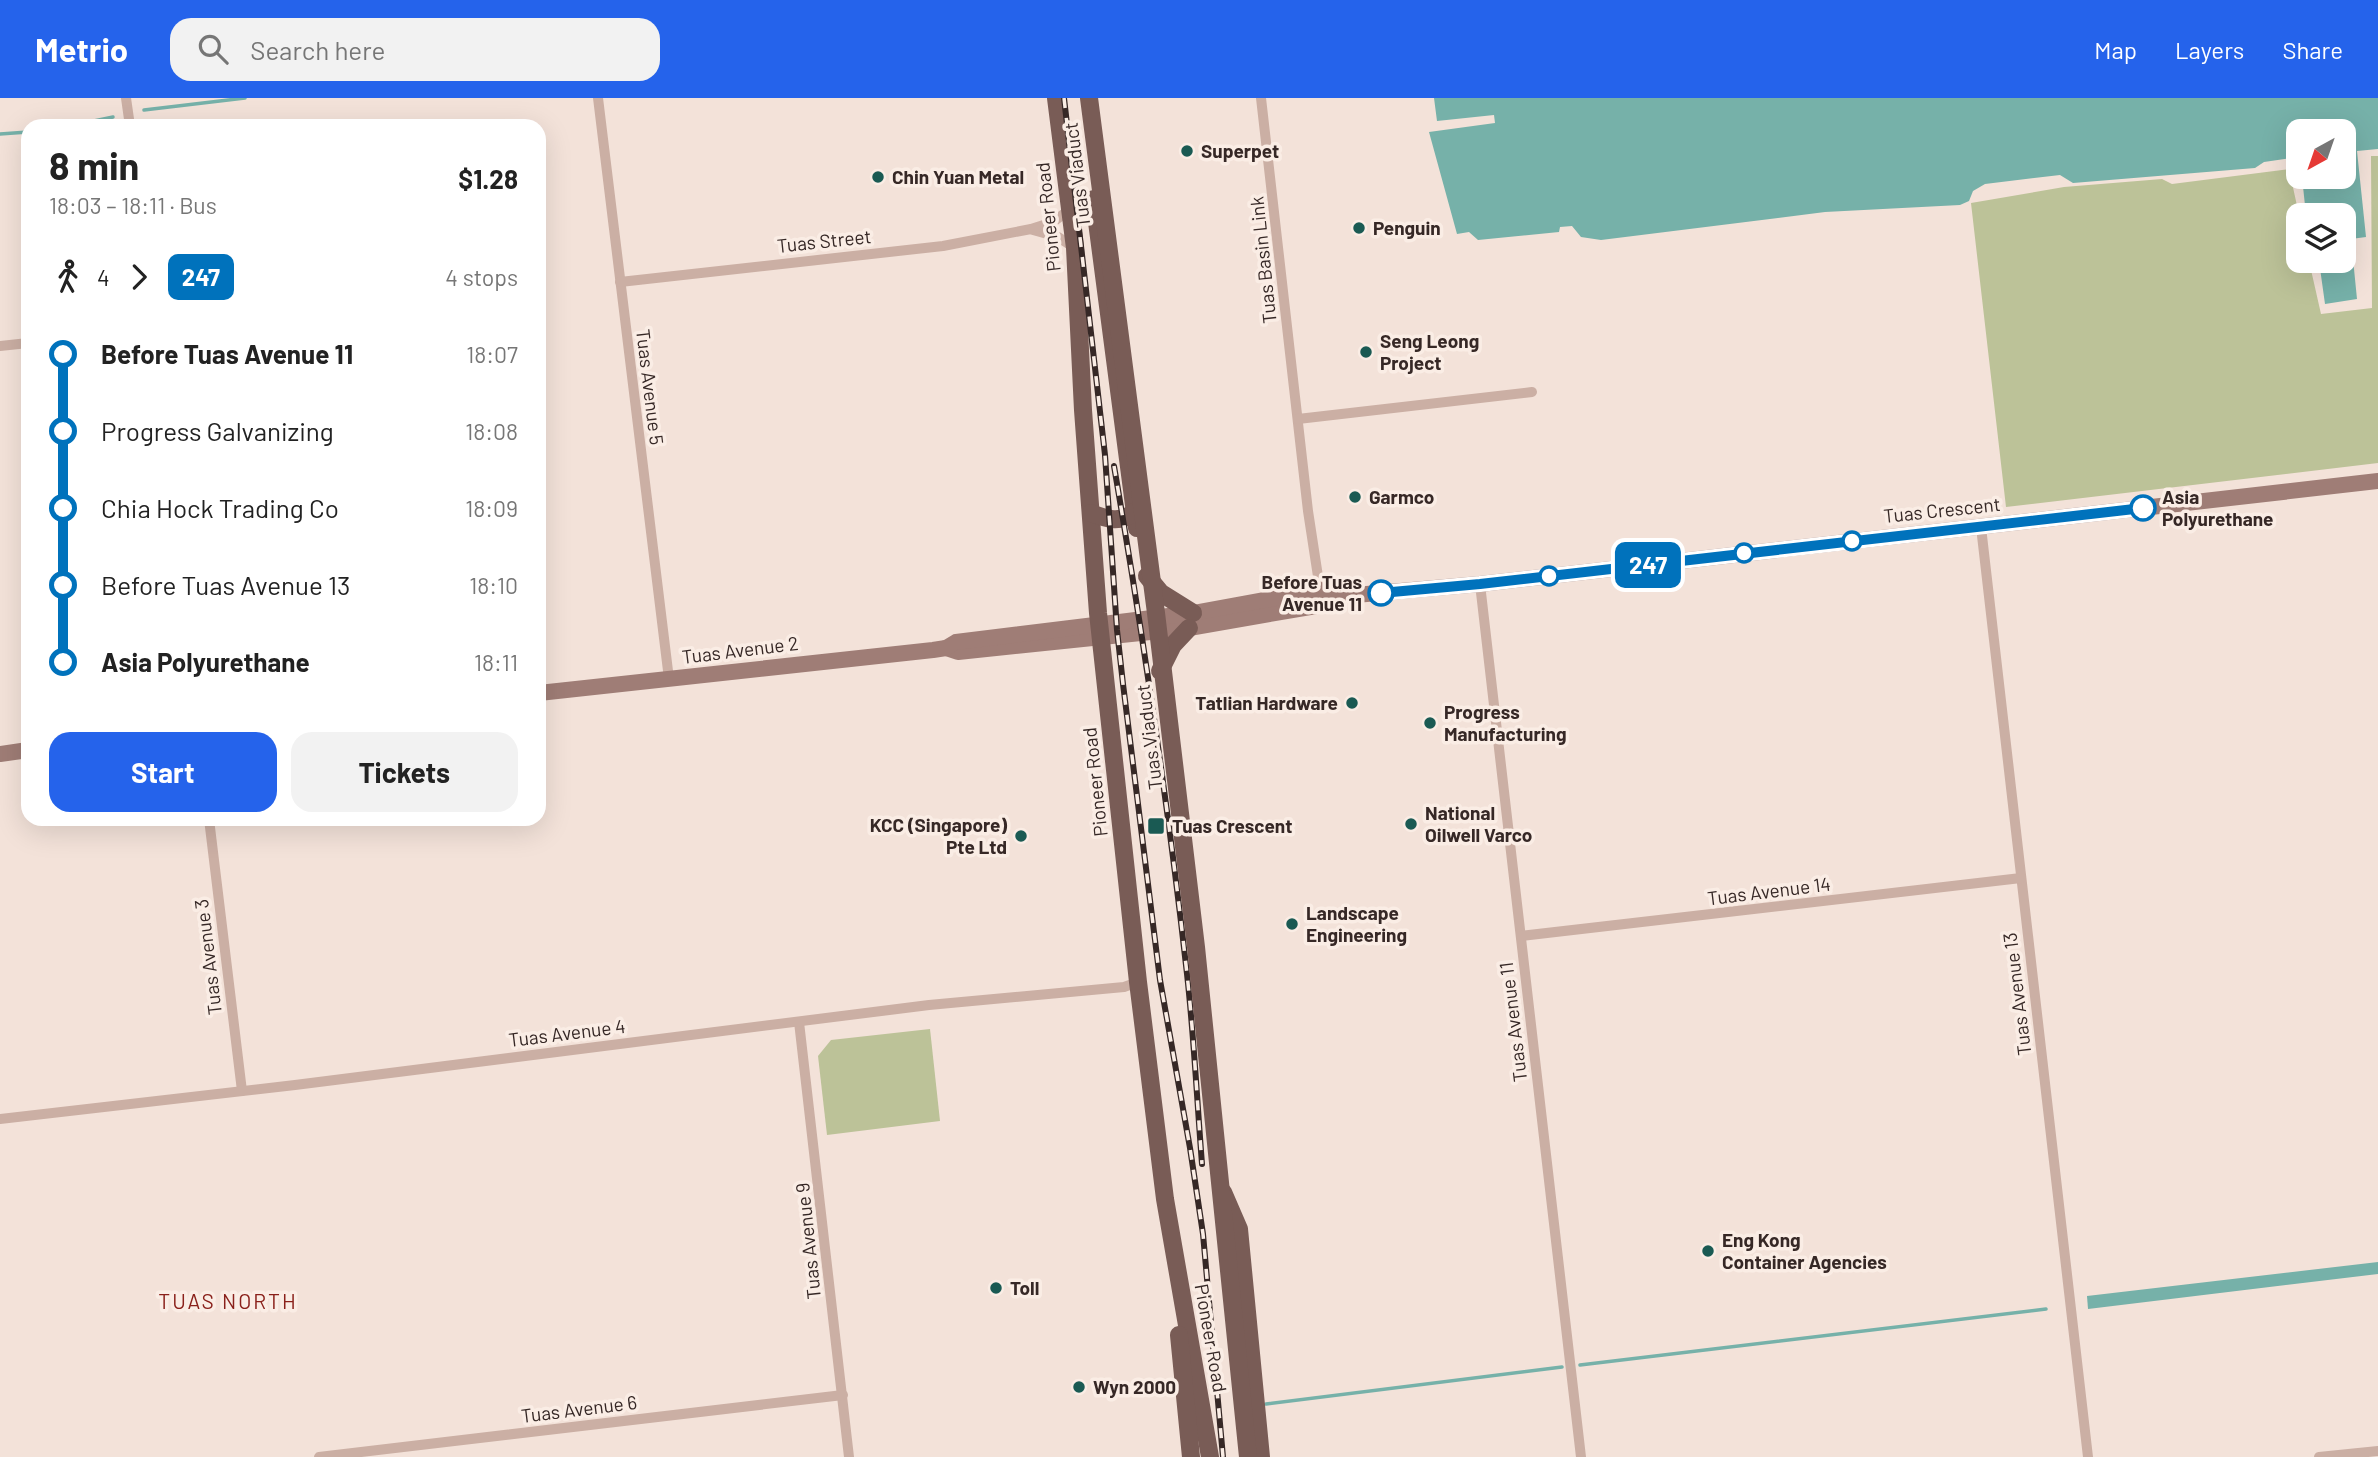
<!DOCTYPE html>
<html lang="en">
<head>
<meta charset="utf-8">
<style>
	:root { --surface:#fff; --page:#f2f2f2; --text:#222; --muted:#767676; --accent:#2563eb }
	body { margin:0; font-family:Barlow,sans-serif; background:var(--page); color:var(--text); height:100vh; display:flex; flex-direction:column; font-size:26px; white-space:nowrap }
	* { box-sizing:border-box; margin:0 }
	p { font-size:23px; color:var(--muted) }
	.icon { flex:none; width:38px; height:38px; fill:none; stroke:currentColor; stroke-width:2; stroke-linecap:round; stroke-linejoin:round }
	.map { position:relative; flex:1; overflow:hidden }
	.drawer { position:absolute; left:21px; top:21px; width:525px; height:707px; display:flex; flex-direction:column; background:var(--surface); border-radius:21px; box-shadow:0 7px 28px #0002 }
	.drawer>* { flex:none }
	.badge { padding:0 14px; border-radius:10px; font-size:24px; line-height:46px }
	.needle { width:46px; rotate:220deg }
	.controls { position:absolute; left:2286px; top:21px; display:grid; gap:14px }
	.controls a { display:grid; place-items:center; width:70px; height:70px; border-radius:14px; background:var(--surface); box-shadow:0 7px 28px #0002; font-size:35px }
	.map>.badge { position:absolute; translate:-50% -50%; box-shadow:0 0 0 4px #fff }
	.legs { display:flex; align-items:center; gap:10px; height:77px; padding:0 28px; font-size:23px }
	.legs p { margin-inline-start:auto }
	.head { display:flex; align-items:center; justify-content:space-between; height:119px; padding:0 28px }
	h1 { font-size:38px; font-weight:700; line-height:52px }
	.action { display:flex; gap:14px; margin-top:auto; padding:14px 28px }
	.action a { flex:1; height:80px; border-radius:21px; background:var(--accent); color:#fff; font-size:28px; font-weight:700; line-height:80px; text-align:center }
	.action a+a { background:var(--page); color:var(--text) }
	ul { padding:0 28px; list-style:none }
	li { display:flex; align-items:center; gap:24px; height:77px; font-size:26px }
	li i { display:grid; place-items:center; width:10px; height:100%; margin:0 9px; background:currentColor }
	li i::after { content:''; width:18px; height:18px; margin:-9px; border:5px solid; border-radius:50%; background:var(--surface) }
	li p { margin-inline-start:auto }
	li:first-child i { background:linear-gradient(#0000 50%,currentColor 0) }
	li:last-child i { background:linear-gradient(currentColor 50%,#0000 0) }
	header { display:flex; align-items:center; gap:42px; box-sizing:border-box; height:98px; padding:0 35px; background:var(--accent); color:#fff }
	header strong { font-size:33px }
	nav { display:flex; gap:38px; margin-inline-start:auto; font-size:24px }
	.search { width:490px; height:63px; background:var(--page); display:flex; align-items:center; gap:18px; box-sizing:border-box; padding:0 24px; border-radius:21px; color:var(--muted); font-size:26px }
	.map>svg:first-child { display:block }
	.green { fill:#bcc298 }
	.water { fill:#76b1a9 }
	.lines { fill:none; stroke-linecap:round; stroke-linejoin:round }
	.stream { stroke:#76b1a9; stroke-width:3.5 }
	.street { stroke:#cbafa4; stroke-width:10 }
	.secondary { stroke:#9f7d76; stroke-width:16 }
	.primary { stroke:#795c56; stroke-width:18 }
	.rail-casing { stroke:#362826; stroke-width:6 }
	.rail { stroke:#faede5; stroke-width:3.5; stroke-dasharray:10; stroke-linecap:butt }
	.primary-bridge { stroke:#795c56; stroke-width:18 }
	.line-1-casing { stroke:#fff; stroke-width:16 }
	.line-1 { stroke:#0072bc; stroke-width:10 }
	.poi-dot { fill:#1a5a53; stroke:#faede5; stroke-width:2.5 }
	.stop-1-dot { fill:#fff; stroke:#0072bc; stroke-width:3.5 }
	.labels { text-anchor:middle; stroke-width:7; stroke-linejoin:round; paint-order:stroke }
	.poi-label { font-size:19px; font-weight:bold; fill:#362826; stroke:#faede5; text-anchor:start }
	.street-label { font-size:19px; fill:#362826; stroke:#faede5 }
	.stop-label { font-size:19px; font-weight:bold; fill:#362826; stroke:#faede5; text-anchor:start }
	.neighbourhood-label { font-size:21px; letter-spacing:2px; fill:#8a211b; stroke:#faede5 }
</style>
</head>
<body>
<header>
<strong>Metrio</strong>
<div class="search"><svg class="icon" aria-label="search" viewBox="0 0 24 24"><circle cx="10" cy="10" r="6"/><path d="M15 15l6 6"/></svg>Search here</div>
<nav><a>Map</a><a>Layers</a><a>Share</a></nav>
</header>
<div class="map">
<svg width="2378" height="1359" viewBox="0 0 2378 1359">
	<rect width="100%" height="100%" fill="#f3e2d9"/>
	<g class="green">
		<polygon points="2371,58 2378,58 2378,365 2006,409 1971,105 2064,89 2162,81 2172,86 2289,71 2299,117 2298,163 2309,163 2321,216 2372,210"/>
		<polygon points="930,931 940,1023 827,1037 818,958 831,942"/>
	</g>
	<g class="water">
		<polygon points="1434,0 2378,0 2378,51 2357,53 2366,139 2351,141 2357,201 2325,206 2319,163 2343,163 2343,117 2306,117 2302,79 2343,79 2343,33 2298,33 2298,59 2264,64 2255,70 2073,85 2060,77 1985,86 1973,93 1969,103 1960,107 1825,114 1601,142 1581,139 1572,128 1560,129 1559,134 1478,142 1469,134 1457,136 1429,34 1495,25 1494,17 1437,23"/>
		<polygon points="2378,1164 2378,1176 2088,1211 2087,1198"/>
	</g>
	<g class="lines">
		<g class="stream">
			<polyline points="144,12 245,0"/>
			<polyline points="70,28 113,19"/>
			<polyline points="0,36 28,34"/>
			<polyline points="1580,1267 2046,1211"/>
			<polyline points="1266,1306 1562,1269"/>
		</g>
		<g class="street">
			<polyline points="126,0 130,28"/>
			<polyline points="598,0 669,581"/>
			<polyline points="1261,0 1308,413 1321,498"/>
			<polyline points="1033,132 1058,139 1075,150"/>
			<polyline points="620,184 943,148 1031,131 1053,124 1069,112"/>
			<polyline points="0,248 28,245"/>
			<polyline points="1298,321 1532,294"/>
			<polyline points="1981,429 2088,1359"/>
			<polyline points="1480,486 1581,1359"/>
			<polyline points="209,721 242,993"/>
			<polyline points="1521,838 2021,780"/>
			<polyline points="799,924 849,1359"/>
			<polyline points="0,1021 295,987 929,907 1124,889 1138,884"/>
			<polyline points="319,1359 843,1297"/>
			<polyline points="2319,1359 2378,1353"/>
		</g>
		<g class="secondary">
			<polyline points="946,550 958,554 1189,530 1322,507 1344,498 1480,486 2378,383"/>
			<polyline points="539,595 933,552 946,550 956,544 1193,515 1320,492 1344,498"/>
			<polyline points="0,656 28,652"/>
		</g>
		<g class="primary">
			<polyline points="1056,0 1075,150 1083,312 1098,515 1138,884 1165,1101 1210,1359"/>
			<polyline points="1094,101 1137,430"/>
			<path d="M1091,415C1107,421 1120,426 1134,414"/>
			<polyline points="1147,478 1161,495 1193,515"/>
			<polyline points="1160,573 1173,547 1189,530"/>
			<polyline points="1223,1094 1239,1131 1261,1359"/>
			<polyline points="1179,1237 1191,1359"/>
		</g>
		<defs>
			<g id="rail">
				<polyline points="1064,0 1105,357 1117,532 1123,586 1160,882 1190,1050 1203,1136 1223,1359"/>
				<path d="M1114,368C1143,537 1168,706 1187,876C1194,939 1197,1003 1202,1066"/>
			</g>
		</defs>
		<use href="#rail" class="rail-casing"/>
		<use href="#rail" class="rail"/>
		<polyline class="primary-bridge" points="1089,0 1156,515 1196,849 1248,1359"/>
	</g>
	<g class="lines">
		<defs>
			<polyline id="line-1" points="1381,495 1480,486 2143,410"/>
		</defs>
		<use href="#line-1" class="line-1-casing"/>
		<use href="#line-1" class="line-1"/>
	</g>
	<g class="poi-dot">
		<circle cx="1187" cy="53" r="7"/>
		<circle cx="878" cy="79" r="7"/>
		<circle cx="1359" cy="130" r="7"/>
		<circle cx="1366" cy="254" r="7"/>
		<circle cx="1355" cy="399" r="7"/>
		<circle cx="1352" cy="605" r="7"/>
		<circle cx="1430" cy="625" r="7"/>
		<circle cx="1411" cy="726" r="7"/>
		<rect x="1147" y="719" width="18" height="18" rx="3.5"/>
		<circle cx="1021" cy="738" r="7"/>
		<circle cx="1292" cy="826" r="7"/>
		<circle cx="1708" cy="1153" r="7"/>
		<circle cx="996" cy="1190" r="7"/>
		<circle cx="1079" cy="1289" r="7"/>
	</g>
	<g class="stop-1-dot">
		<circle cx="2143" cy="410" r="12"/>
		<circle cx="1852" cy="443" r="9"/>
		<circle cx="1744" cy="455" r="9"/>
		<circle cx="1549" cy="478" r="9"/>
		<circle cx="1381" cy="495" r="12"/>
	</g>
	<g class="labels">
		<g class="poi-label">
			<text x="1201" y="60">Superpet</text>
			<text x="892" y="86">Chin Yuan Metal</text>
			<text x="1373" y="137">Penguin</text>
			<text x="1380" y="250">Seng Leong<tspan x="1380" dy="22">Project</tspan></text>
			<text x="1369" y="406">Garmco</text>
			<text x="1338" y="612" text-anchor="end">Tatlian Hardware</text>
			<text x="1444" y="621">Progress<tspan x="1444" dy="22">Manufacturing</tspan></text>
			<text x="1425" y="722">National<tspan x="1425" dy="22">Oilwell Varco</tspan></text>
			<text x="1007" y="734" text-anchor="end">KCC (Singapore)<tspan x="1007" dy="22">Pte Ltd</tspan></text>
			<text x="1172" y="735">Tuas Crescent</text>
			<text x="1306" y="822">Landscape<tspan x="1306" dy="22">Engineering</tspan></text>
			<text x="1722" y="1149">Eng Kong<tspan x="1722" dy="22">Container Agencies</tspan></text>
			<text x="1010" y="1197">Toll</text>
			<text x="1093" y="1296">Wyn 2000</text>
		</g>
		<g class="street-label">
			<text transform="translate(1077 77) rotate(-97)" y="7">Tuas Viaduct</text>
			<text transform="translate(1048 119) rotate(-96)" y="7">Pioneer Road</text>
			<text transform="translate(824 143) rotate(-6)" y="7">Tuas Street</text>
			<text transform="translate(1263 162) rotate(-96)" y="7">Tuas Basin Link</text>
			<text transform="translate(650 289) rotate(83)" y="7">Tuas Avenue 5</text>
			<text transform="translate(1942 412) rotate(-6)" y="7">Tuas Crescent</text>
			<text transform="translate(740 552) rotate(-7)" y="7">Tuas Avenue 2</text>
			<text transform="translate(1149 639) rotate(-97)" y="7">Tuas Viaduct</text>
			<text transform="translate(1095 684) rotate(-96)" y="7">Pioneer Road</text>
			<text transform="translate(1769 793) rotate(-7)" y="7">Tuas Avenue 14</text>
			<text transform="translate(208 859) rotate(-97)" y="7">Tuas Avenue 3</text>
			<text transform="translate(2017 896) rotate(-97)" y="7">Tuas Avenue 13</text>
			<text transform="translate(1513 924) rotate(-97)" y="7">Tuas Avenue 11</text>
			<text transform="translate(567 935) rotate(-7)" y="7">Tuas Avenue 4</text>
			<text transform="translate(808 1143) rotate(-96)" y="7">Tuas Avenue 9</text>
			<text transform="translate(1211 1240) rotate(80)" y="7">Pioneer Road</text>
			<text transform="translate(579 1311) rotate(-7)" y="7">Tuas Avenue 6</text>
		</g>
		<g class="stop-label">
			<text x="2162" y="406">Asia<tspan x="2162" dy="22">Polyurethane</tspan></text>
			<text x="1362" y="491" text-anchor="end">Before Tuas<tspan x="1362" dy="22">Avenue 11</tspan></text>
		</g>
		<g class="neighbourhood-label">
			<text x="228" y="1211">TUAS NORTH</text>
		</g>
	</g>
</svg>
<div class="controls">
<a><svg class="needle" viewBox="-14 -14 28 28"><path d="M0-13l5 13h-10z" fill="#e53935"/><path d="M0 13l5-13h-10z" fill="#767676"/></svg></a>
<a><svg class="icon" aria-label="layers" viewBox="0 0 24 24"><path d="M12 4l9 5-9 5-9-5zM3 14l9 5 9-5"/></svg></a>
</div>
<b class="badge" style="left:1648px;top:467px;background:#0072bc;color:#fff">247</b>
<section class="drawer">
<div class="head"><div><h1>8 min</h1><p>18:03 – 18:11 · Bus</p></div><b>$1.28</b></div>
<div class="legs"><svg class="icon" aria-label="walk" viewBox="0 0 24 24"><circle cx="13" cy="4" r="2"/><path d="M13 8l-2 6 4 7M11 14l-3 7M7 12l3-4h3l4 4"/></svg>4<svg class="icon" aria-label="forward" viewBox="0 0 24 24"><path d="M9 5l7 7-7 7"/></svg><b class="badge" style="background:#0072bc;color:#fff">247</b><p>4 stops</p></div>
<ul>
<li><i style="color:#0072bc"></i><b>Before Tuas Avenue 11</b><p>18:07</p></li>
<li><i style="color:#0072bc"></i><span>Progress Galvanizing</span><p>18:08</p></li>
<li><i style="color:#0072bc"></i><span>Chia Hock Trading Co</span><p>18:09</p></li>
<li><i style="color:#0072bc"></i><span>Before Tuas Avenue 13</span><p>18:10</p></li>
<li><i style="color:#0072bc"></i><b>Asia Polyurethane</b><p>18:11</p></li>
</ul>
<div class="action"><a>Start</a><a>Tickets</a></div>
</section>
</div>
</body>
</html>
